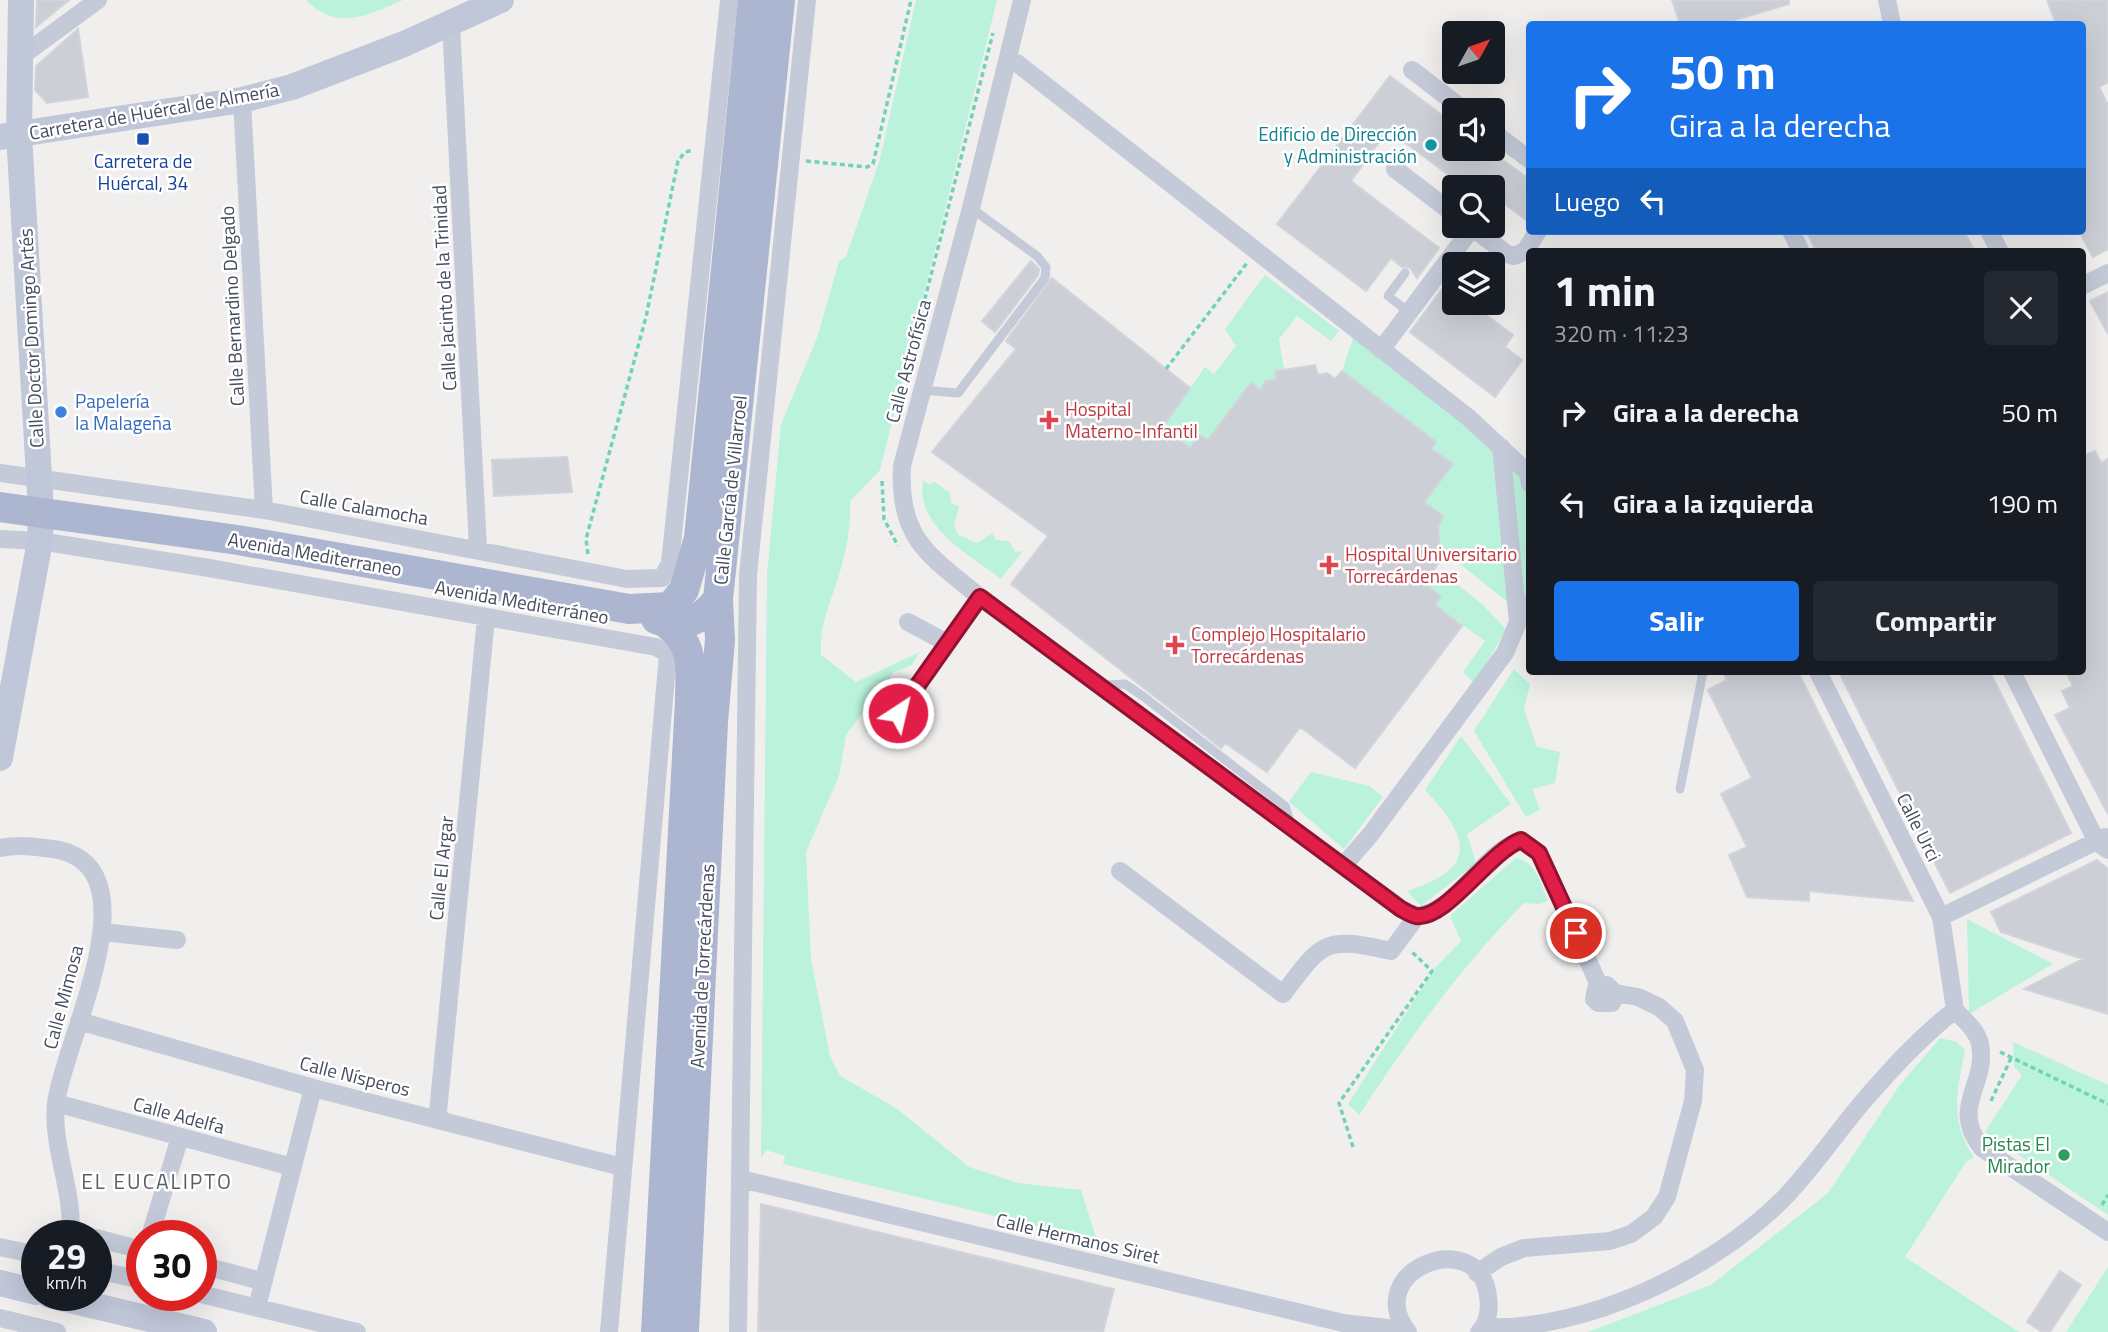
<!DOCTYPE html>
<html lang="es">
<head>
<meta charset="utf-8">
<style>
	:root { --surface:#171b24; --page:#242831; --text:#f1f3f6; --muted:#9ea1a6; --accent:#1a73e8 }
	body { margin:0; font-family:"Titillium Web",sans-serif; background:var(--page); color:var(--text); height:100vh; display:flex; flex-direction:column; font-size:26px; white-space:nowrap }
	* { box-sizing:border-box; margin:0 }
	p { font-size:23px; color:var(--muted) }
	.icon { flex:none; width:38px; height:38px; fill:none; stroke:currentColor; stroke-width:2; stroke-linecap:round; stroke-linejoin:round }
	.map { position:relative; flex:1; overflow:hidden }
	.panel { position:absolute; left:1526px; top:248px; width:560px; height:427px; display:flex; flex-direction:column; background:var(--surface); border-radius:7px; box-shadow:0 7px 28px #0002 }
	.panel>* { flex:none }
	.hud { position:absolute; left:1526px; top:21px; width:560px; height:214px; border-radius:7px; box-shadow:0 7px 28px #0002; background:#1a73e8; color:#fff; overflow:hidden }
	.needle { width:46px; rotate:50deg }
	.buttons { position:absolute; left:1442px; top:21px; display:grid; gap:14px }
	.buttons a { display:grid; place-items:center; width:63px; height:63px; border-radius:7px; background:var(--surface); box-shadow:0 7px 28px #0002; font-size:35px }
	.speed { position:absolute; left:21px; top:1220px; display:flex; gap:14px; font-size:35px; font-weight:700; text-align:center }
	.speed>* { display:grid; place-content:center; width:91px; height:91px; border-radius:50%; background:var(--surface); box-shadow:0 7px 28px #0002; line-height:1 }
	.speed small { font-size:18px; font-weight:400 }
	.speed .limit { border:10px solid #d22; background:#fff; color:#111 }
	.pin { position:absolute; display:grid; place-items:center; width:60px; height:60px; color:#fff; margin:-30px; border:4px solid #fff; border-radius:50%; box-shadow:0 2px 7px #0007 }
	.me { position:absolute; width:77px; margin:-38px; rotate:35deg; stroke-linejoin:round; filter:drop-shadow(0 0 5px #0008) }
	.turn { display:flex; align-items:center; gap:24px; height:147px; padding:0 28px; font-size:32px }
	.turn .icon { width:91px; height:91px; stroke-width:2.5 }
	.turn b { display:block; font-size:49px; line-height:60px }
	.then { display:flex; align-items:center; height:66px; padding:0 28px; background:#0003; gap:14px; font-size:26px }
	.round { display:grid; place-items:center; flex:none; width:74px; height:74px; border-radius:7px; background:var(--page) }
	.head { display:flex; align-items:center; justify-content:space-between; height:119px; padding:0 28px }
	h1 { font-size:42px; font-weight:700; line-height:52px }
	.button { display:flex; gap:14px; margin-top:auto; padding:14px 28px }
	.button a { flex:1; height:80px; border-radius:7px; background:var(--accent); color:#fff; font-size:28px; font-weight:700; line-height:80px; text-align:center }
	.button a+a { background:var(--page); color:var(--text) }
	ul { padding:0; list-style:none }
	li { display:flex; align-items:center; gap:21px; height:91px; padding:0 28px }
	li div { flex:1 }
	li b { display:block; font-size:26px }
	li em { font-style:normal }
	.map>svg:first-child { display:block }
	.green { fill:#baf2dc }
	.building { fill:#cdcfd7; stroke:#d2d3db; stroke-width:2 }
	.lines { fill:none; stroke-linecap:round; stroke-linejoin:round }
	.path { stroke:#6fd3b7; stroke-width:3.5; stroke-dasharray:5 3.5; stroke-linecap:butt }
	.lane { stroke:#c4cad8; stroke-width:9 }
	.street { stroke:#c4cad8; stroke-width:18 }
	.secondary { stroke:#c0c7d9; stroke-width:26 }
	.primary { stroke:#acb6d0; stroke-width:30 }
	.route-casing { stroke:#92132f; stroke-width:18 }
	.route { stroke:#e11d48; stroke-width:12 }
	.transit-dot { fill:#1a4fb4; stroke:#fff; stroke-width:2.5 }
	.culture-dot { fill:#0f9aa8; stroke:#fff; stroke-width:2.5 }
	.shop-dot { fill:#3f7fe0; stroke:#fff; stroke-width:2.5 }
	.health-dot { fill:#e0444e; stroke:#fff; stroke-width:2.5 }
	.leisure-dot { fill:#2e9e5b; stroke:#fff; stroke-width:2.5 }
	.labels { text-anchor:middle; stroke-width:5; stroke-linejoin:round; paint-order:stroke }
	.street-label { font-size:19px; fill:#454d5e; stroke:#fff }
	.culture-label { font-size:19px; fill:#0d838f; stroke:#fff; text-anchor:end }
	.transit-label { font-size:19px; fill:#164399; stroke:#fff }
	.shop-label { font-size:19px; fill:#366cbe; stroke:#fff; text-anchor:start }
	.health-label { font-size:19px; fill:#be3a42; stroke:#fff; text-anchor:start }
	.leisure-label { font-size:19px; fill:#27864d; stroke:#fff; text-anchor:end }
	.neighbourhood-label { font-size:21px; letter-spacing:2px; fill:#5b5d64; stroke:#fff }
</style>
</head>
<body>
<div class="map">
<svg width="2108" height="1332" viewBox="0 0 2108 1332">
	<rect width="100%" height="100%" fill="#f1efee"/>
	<path class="green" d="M306 0H403C368 15 337 32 306 0Z
		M916 0H997L880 470 850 501C851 521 848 541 843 560 836 592 818 623 821 655L856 682 920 652 912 665 894 672 846 735 839 776 806 852 811 959 830 1056 840 1076 896 1108 969 1167 1018 1183 1081 1190 1097 1241 783 1164 785 1156 766 1150 761 1158 767 575 781 424 817 338 839 261 846 257 880 159Z
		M1265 275 1339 331 1331 341 1297 316 1279 339 1284 369 1275 371 1276 380 1260 390 1208 440 1200 435 1190 448 1163 427 1205 367 1214 374 1236 346 1225 329Z
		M1356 329 1411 372 1530 486 1529 594 1509 603 1446 553C1437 540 1436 531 1442 516L1424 502 1453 464 1431 449 1436 442 1342 371Z
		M923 480 928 484 935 482 950 493 951 503 959 507 954 525 958 535 977 543 992 533 996 540 1009 541 1015 552 1023 551 1001 579C969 554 915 527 923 480Z
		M1424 574 1443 581 1448 577 1483 605 1506 629 1475 684 1463 672 1485 641 1435 605 1441 596 1419 580Z
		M1514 669 1530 684 1524 709 1537 747 1560 752 1555 783 1532 789 1540 810 1526 817 1474 731Z
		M1461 736 1511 804 1467 834 1476 863 1421 906 1407 891C1480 868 1469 837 1425 790Z
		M1311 772 1369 786 1383 797 1344 849 1289 802Z
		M1516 858C1536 861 1541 885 1548 901L1540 904 1524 903C1460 968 1409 1039 1359 1115L1348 1104 1435 968 1461 941 1450 916Z
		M1967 919 2053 964 1969 1014Z
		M1940 1038 1957 1042 1965 1050C1957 1090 1949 1121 1974 1157L1966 1162 1905 1257 2019 1332H1588L1711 1285 1828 1193 1899 1086Z
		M2013 1042 2108 1085V1215L1985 1132 2022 1075 2014 1067Z
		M2108 1267V1332H2066Z"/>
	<path class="building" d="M37 0H69L36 27Z
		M1672 0H1789V4L1721 24H1680Z
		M2047 0H2108V82L2099 87 2108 105V249L2093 257 2082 237V24H2056Z
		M78 29 88 97 47 103 35 90 36 66Z
		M1390 76 1454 124V149H1488L1530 180V223L1493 195V187H1465L1388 130 1351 181 1439 248 1417 278 1410 268 1402 267 1391 258 1366 291 1277 224Z
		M1806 231H1964L1975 252H1817Z
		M1031 261 1039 269 1038 275 995 332 982 321Z
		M1454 273V303H1470L1513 335 1505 347 1522 360 1495 397 1410 332Z
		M1052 278 1190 388 1163 427 1190 448 1200 435 1208 440 1251 383 1260 390 1266 381 1276 380 1275 371 1315 365 1318 375 1327 373 1335 379 1342 371 1436 442 1431 449 1453 464 1424 502 1443 516 1438 527 1439 543 1446 553 1424 583 1441 597 1435 605 1462 626 1355 768 1300 727 1267 772 1225 743 1221 748 1011 584 1048 536 932 452 1016 349 1006 341Z
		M2108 292V334L2090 301Z
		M2095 451 2101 463 2108 459V814L2055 715 2070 708 2062 691 2073 686 2066 672H2082V456Z
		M567 457 572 492 494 496 492 460Z
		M1723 672H1798L1913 901 1809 891V901L1747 897 1729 855 1747 847 1721 794 1752 778 1708 690 1727 680Z
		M1839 672H1990L2071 833 1950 893Z
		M2097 860 2108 869V1014L2024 989 2083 959 2001 932 1991 912Z
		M761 1204 1114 1289 1103 1332H758Z
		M2060 1271 2081 1285 2050 1332H2042L2027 1322Z"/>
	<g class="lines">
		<path class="path" d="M806 161 867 167 873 164 911 0
			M910 357 993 33
			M1166 369 1247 263
			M882 481 884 519 898 546
			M588 554 586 539 646 317 678 161 685 152 694 150
			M2000 1052 2108 1104
			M1991 1101 2012 1056
			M1353 1147 1339 1103 1432 971 1411 951
			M2102 1205 2108 1195"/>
		<path class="lane" d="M1405 273 1388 296 1409 312
			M922 390 958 393 1045 278 1046 267 1037 256 971 208
			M1103 685 1125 684 1144 697 1285 806 1291 824
			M1680 789 1703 672"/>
		<path class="street" d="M1022 0 971 208 902 466C898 538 928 555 980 597L1401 909 1417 916
			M1887 0 1892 24
			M451 24 478 549
			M19 58 98 0
			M1017 63 1469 418 1528 473 1530 484
			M1412 70 1464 110
			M242 100 264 510
			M1493 132 1530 160
			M1395 169 1454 214
			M1470 226 1507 254 1514 256 1525 251 1538 231
			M1791 231 1801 252
			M1989 231 2000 252
			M2082 286 2108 273
			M1381 350 1472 228
			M1501 447 1518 622
			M0 473 264 510 627 579 662 578 670 563 729 0
			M0 539 40 541 209 568 656 647 668 654 609 1332
			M908 622 947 643
			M1818 672 1941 917 1955 1010
			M2012 672 2097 842 2108 850
			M898 713 980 597
			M0 848C19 844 34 847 53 849 159 865 63 1042 56 1103 51 1146 75 1194 70 1236
			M1344 865 1370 835 1505 653 1518 622 1530 604
			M1120 871 1283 994C1323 941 1324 936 1391 951L1417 916C1460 909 1479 855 1521 840L1539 853 1599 985
			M1941 917 2105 837
			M102 932 177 940
			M79 1021 313 1088 622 1167
			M56 1103 292 1167
			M441 1121 438 1112 486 618
			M741 1179 1343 1323 1405 1330
			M150 1236 180 1137
			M96 1238 142 1250
			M0 1247 37 1255
			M201 1265 261 1281
			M96 1270 142 1280
			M1477 1273 1501 1257 1524 1248 1610 1241 1631 1234 1654 1217 1667 1197 1693 1101 1695 1070 1675 1021 1659 1007 1638 997 1615 993 1607 985 1596 989 1594 999 1598 1003H1612L1615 993
			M201 1294 357 1332
			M257 1307 313 1088
			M0 1318 57 1332
			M1483 1327C1585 1332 1713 1270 1784 1198 1812 1169 1835 1135 1861 1104 1890 1070 1920 1037 1955 1010 1964 1020 1977 1030 1980 1044 1988 1085 1949 1107 1982 1148L2108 1232
			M738 1332 748 575 807 0
			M1408 1332C1360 1270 1479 1224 1488 1296 1490 1309 1488 1323 1479 1332"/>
		<path class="secondary" d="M0 137 242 100 292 87 404 44 501 0
			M0 758 40 541 41 511 19 134 21 0
			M0 1283 37 1292
			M49 1295 204 1332"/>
		<path class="primary" d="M0 507 238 540 629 609 670 607 684 590 699 538 753 0
			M656 619C683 630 701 621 718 599L780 0
			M656 1332 690 701C690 669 696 646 667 624
			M684 1332 713 722 720 640 718 599"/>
	</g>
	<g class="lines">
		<g class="route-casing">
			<path id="route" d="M898 713 980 597 1401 909C1405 911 1411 915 1416 916 1446 920 1489 852 1521 840L1539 853 1576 933"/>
		</g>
		<use href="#route" class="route"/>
	</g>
	<rect class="transit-dot" x="136" y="132" width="14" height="14" rx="3.5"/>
	<circle class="culture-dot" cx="1431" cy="145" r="7"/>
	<circle class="shop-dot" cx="61" cy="412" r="7"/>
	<g class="health-dot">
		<path d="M1045.5 409.5h7v7h7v7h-7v7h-7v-7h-7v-7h7z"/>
		<path d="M1325.5 554.5h7v7h7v7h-7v7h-7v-7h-7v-7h7z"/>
		<path d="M1171.5 634.5h7v7h7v7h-7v7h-7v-7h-7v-7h7z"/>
	</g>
	<circle class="leisure-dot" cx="2064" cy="1155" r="7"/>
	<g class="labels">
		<g class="street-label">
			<text transform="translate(154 111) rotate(-10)" y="7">Carretera de Huércal de Almería</text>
			<text transform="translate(444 288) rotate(-93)" y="7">Calle Jacinto de la Trinidad</text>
			<text transform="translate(232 306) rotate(-93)" y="7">Calle Bernardino Delgado</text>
			<text transform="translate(31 338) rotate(-93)" y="7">Calle Doctor Domingo Artés</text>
			<text transform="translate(908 361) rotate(-75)" y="7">Calle Astrofísica</text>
			<text transform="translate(730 490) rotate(-84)" y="7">Calle García de Villarroel</text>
			<text transform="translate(364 507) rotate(10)" y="7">Calle Calamocha</text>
			<text transform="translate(315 554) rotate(10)" y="7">Avenida Mediterraneo</text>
			<text transform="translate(522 602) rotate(10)" y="7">Avenida Mediterráneo</text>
			<text transform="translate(1919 827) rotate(63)" y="7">Calle Urci</text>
			<text transform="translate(441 868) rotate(-84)" y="7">Calle El Argar</text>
			<text transform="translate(702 966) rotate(-87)" y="7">Avenida de Torrecárdenas</text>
			<text transform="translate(63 997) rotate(-75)" y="7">Calle Mimosa</text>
			<text transform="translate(355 1076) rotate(14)" y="7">Calle Nísperos</text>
			<text transform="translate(179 1115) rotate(15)" y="7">Calle Adelfa</text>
			<text transform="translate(1078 1238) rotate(13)" y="7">Calle Hermanos Siret</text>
		</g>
		<g class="culture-label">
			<text x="1417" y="141">Edificio de Dirección<tspan x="1417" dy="22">y Administración</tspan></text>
		</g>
		<g class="transit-label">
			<text x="143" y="168">Carretera de<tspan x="143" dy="22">Huércal, 34</tspan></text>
		</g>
		<g class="shop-label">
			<text x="75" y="408">Papelería<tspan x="75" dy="22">la Malageña</tspan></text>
		</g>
		<g class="health-label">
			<text x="1065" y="416">Hospital<tspan x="1065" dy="22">Materno-Infantil</tspan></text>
			<text x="1345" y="561">Hospital Universitario<tspan x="1345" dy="22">Torrecárdenas</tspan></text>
			<text x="1191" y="641">Complejo Hospitalario<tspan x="1191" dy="22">Torrecárdenas</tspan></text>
		</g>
		<g class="leisure-label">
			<text x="2050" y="1151">Pistas El<tspan x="2050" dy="22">Mirador</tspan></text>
		</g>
		<g class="neighbourhood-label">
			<text x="157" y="1189">EL EUCALIPTO</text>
		</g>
	</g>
</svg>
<div class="buttons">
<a><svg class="needle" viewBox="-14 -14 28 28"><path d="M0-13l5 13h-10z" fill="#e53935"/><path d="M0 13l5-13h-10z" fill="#9ea1a6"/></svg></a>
<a><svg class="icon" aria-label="sound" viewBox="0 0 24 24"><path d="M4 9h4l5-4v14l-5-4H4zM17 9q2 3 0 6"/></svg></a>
<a><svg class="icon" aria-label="search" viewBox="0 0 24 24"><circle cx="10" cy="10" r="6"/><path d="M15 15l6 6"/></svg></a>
<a><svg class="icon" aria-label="layers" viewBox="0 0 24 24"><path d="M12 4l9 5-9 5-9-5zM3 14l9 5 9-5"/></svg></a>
</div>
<div class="speed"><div>29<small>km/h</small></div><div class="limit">30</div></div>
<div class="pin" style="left:1576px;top:933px;background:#d93025"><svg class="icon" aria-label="arrive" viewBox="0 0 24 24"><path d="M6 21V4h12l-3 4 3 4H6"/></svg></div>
<svg class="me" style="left:898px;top:713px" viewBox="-20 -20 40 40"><circle r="17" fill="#e11d48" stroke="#fff" stroke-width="3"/><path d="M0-11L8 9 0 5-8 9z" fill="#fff"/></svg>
<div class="hud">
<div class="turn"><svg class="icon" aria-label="right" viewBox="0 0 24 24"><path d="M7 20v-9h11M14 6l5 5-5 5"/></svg><div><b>50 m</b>Gira a la derecha</div></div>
<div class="then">Luego<svg class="icon" aria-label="left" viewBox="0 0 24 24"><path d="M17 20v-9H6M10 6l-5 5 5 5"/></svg></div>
</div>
<section class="panel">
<div class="head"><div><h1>1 min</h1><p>320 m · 11:23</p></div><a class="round"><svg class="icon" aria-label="close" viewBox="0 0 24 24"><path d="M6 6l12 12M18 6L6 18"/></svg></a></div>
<ul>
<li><svg class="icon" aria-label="right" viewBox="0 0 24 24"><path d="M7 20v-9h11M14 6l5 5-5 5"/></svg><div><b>Gira a la derecha</b></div><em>50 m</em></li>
<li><svg class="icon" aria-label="left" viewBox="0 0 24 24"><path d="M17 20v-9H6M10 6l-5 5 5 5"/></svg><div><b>Gira a la izquierda</b></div><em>190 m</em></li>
</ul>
<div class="button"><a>Salir</a><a>Compartir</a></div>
</section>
</div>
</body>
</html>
